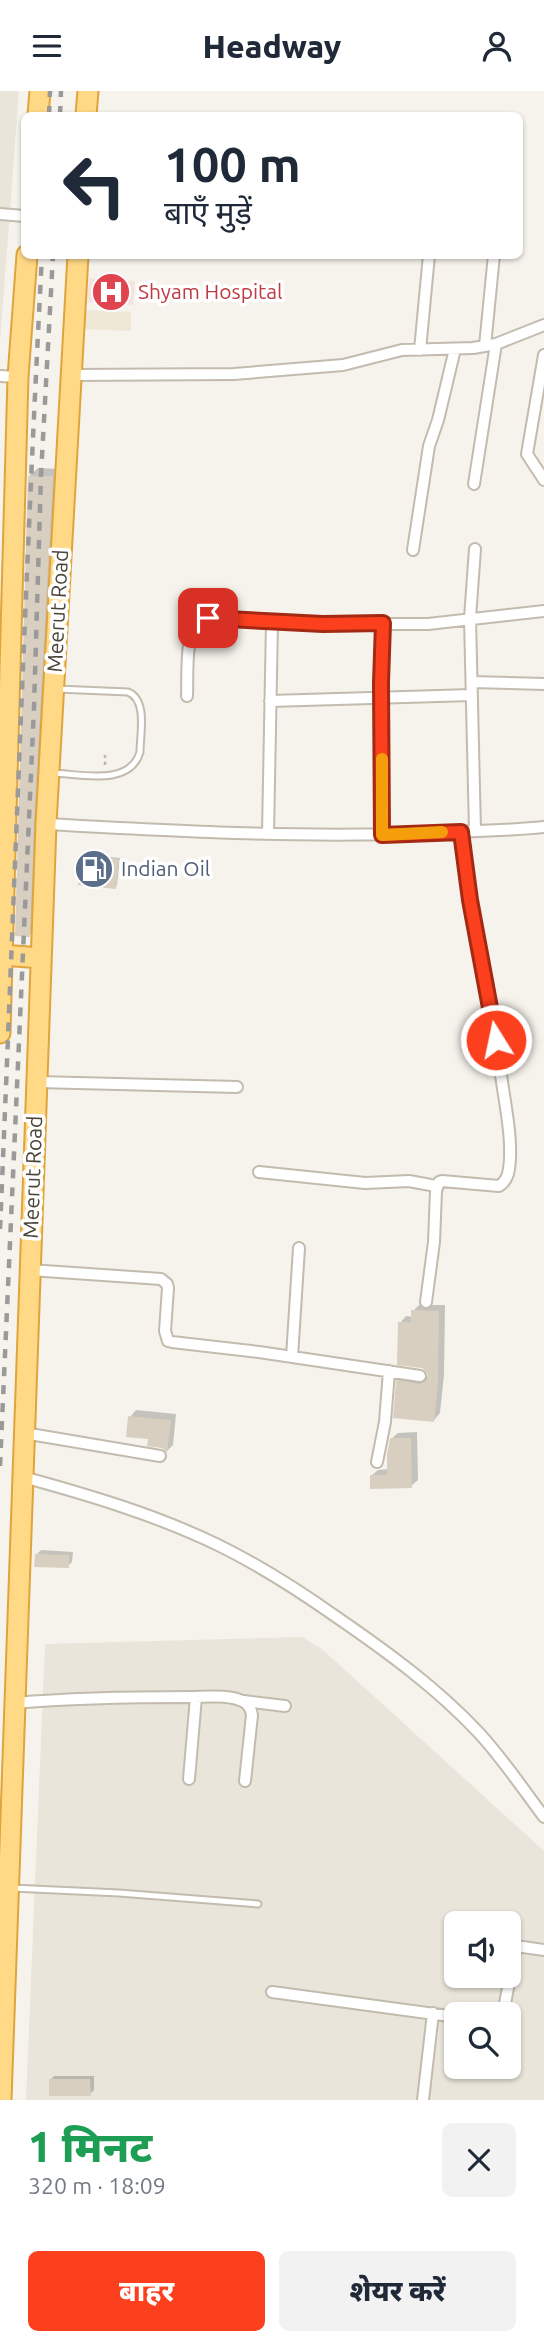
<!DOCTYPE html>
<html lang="hi">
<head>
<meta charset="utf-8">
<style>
	:root { --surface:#fff; --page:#f2f2f3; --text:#1f2937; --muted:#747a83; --accent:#fc3f1d }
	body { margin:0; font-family:Ubuntu,"Noto Sans Devanagari",sans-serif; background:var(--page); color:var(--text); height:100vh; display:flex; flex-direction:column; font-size:26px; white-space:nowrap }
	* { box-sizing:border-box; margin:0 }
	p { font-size:23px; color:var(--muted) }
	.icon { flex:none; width:38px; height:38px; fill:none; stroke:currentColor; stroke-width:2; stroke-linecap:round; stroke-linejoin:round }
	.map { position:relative; height:2009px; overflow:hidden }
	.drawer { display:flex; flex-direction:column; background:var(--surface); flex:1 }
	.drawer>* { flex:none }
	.banner { position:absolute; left:21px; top:21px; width:502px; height:147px; border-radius:10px; box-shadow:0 2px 5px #0004; background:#fff; color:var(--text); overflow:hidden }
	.controls { position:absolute; left:444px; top:1820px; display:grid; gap:14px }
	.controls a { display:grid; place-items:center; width:77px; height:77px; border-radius:10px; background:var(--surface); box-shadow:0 2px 5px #0004; font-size:35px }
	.pin { position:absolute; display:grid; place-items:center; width:60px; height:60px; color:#fff; margin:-30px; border-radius:14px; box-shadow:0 4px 10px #0006 }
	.me { position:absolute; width:77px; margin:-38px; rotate:350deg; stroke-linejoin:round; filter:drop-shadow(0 0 5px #0008) }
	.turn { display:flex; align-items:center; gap:24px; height:147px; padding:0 28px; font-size:32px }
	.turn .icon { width:91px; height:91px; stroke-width:2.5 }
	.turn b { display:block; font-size:49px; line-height:60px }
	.round { display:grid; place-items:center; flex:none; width:74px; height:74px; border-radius:10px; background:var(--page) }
	.head { display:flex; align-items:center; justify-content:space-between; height:119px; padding:0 28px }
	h1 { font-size:42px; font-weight:800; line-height:52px; color:#1e9e55 }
	.cta { display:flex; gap:14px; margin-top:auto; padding:14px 28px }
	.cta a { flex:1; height:80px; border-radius:10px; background:var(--accent); color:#fff; font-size:28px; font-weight:800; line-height:80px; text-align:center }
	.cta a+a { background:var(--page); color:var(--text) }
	header { display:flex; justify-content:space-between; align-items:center; height:91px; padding:0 28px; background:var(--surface); font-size:32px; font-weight:800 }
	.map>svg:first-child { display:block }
	.residential { fill:#eae5da; fill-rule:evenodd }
	.education { fill:#efe8d6 }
	.medical { fill:#f6e3e0 }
	.shadow { fill:#0003 }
	.building { fill:#d8cfc1 }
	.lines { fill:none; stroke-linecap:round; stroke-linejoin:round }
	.service-casing { stroke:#c2bbae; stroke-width:9 }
	.minor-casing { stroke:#c2bbae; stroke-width:14 }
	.trunk-casing { stroke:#e0a43c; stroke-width:23 }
	.path { stroke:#c4b79f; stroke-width:2.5; stroke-dasharray:3.5 3.5; stroke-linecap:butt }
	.service { stroke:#fff; stroke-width:5 }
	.minor { stroke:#fff; stroke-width:10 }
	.trunk { stroke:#ffd985; stroke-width:19 }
	.rail { stroke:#9a9a9a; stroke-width:4.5; stroke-dasharray:9 9; stroke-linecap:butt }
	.route-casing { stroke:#a42913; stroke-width:18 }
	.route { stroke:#fc3f1d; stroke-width:12 }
	.slow { stroke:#f59e0b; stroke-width:12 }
	.labels { text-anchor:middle; stroke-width:7; stroke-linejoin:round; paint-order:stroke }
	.health-label { font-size:21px; fill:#be3a42; stroke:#fff; text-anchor:start }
	.street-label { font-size:21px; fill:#4b4439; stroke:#fff }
	.service-label { font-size:21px; fill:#4e5e75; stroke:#fff; text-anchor:start }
</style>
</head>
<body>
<header><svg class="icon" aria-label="menu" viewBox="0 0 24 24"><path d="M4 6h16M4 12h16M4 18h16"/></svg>Headway<svg class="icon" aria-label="person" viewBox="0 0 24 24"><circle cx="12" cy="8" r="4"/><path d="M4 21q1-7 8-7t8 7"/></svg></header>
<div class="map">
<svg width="544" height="2009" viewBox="0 0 544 2009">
	<rect width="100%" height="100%" fill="#f6f3ec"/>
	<path class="residential" d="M0 0H19L0 251Z
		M302 1546 322 1558 544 1760V2009H26L45 1553ZM457 1832H509V1885H457ZM457 1923H509V1976H457Z"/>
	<path class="education" d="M85 219 131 221V240L84 238Z"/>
	<path class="medical" d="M89 187 135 190 133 214 87 211Z"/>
	<path class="shadow" d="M38 377 61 378 38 836 29 844V385Z
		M84 764 120 767 117 794 116 796 83 765Z
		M419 1214H445L444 1284 440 1322 434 1329 398 1290 404 1284 429 1286V1281L400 1232 406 1225 413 1226V1220Z
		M136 1319 176 1323 173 1354 167 1360 150 1346 130 1326Z
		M417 1341 418 1389 411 1395 371 1385 378 1379 389 1378 391 1348 398 1342Z
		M41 1459 73 1461 72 1471 68 1475 37 1463Z
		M54 1985H94V1999L90 2003 50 1989Z"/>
	<path class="building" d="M28 385H53L34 733 30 846 15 845Z
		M81 764 119 768 116 798 78 794Z
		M411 1219 439 1220 438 1292 434 1331 393 1327 396 1289 420 1293 426 1290 428 1287 427 1282 422 1277 397 1274 398 1231H411Z
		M128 1325 171 1329 167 1362 162 1357 147 1355 148 1348 126 1346Z
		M390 1347H411L412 1397 370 1398V1384H387V1363Z
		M35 1463 69 1464V1477L34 1476Z
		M49 1988H90L91 2005H49Z"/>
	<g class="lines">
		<g class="service-casing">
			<path id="service" d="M53 682C80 683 130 696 140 661 140 643 148 609 128 601L57 598
				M12 1797 119 1802 258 1813"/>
		</g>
		<g class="minor-casing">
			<path id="minor" d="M0 123 24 125
				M485 255 494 164
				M420 259 429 164
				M544 264 527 363 544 389
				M72 284 234 283 343 274 402 259 473 257 496 253 544 234
				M0 285 18 286
				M474 393 496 253
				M475 458 470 527 475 740
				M413 459 429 355 438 329 455 258
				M472 591 544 593
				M187 605C188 586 184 539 201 528L322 533H428L544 520
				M270 610 472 604
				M46 733C173 740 300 747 427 742 466 740 505 740 544 736
				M268 743 272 531
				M382 744 381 592 383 532
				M37 991 237 996
				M259 1081 365 1092 409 1090 436 1095
				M30 1179 161 1188 167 1193 168 1197 165 1240 168 1250 172 1251 259 1261 420 1285
				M426 1211 434 1151 436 1100 439 1091 442 1090 499 1095C504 1092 506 1089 508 1083 514 1057 506 1018 502 991 490 908 470 825 461 741
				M292 1266 299 1157
				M24 1342 160 1365
				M377 1371 385 1331 389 1280
				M23 1386C89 1404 156 1424 218 1454 259 1474 298 1499 335 1525 386 1560 437 1597 479 1642 503 1668 523 1698 544 1726
				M244 1610 285 1615
				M15 1612C73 1607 131 1606 190 1606 206 1606 230 1603 244 1611 249 1614 251 1618 252 1624L245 1690
				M189 1688 196 1606
				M509 1854 544 1859
				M272 1901 457 1926
				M503 1923 516 1855
				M423 2009 433 1922"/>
		</g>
		<g class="trunk-casing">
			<path id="trunk" d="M38 24 40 0
				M86 24 88 0
				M2 864 41 867
				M0 942 18 286 27 164
				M1 2009 46 733 78 164"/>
		</g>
		<path class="path" d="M105 674V664"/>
		<use href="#service" class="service"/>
		<use href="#minor" class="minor"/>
		<use href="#trunk" class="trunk"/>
		<path class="rail" d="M49 24 50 0
			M60 24 61 0
			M0 1138C14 814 25 489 42 164
			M0 1375 34 616 41 384 53 164"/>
	</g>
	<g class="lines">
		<g class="route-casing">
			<path id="route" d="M208 527 323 533 383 532 381 592 382 744 461 741 470 809 496 949"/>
		</g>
		<use href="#route" class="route"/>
		<path class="slow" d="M382 668V744L442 741"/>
	</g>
	<defs>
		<g id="hospital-disc" transform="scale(2.0125)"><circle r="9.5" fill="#e0444e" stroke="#fff"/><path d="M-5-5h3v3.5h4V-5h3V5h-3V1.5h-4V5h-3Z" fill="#fff"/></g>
		<g id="fuel-disc" transform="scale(2.0125)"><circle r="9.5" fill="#5c6f8a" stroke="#fff"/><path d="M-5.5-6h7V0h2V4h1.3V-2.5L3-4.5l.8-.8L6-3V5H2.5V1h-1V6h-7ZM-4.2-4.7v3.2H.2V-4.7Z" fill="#fff"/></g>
	</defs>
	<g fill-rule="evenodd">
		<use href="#hospital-disc" x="111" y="201"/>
		<use href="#fuel-disc" x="94" y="778"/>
	</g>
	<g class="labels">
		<g class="health-label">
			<text x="138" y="208">Shyam Hospital</text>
		</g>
		<g class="street-label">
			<text transform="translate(58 520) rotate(-87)" y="7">Meerut Road</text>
			<text transform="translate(33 1086) rotate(-88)" y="7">Meerut Road</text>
		</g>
		<g class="service-label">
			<text x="121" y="785">Indian Oil</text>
		</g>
	</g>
</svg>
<div class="controls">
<a><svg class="icon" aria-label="sound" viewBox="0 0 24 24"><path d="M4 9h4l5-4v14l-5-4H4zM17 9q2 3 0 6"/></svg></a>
<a><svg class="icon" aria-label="search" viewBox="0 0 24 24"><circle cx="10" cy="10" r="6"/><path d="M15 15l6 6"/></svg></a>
</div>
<div class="pin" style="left:208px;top:527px;background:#d93025"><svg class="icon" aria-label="arrive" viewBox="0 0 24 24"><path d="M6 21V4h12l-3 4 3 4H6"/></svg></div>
<svg class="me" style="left:496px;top:949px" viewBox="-20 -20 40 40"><circle r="17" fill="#fc3f1d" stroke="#fff" stroke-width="3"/><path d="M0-11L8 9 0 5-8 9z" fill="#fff"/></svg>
<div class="banner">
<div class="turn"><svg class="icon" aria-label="left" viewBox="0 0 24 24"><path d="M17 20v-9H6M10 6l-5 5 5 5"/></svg><div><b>100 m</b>बाएँ मुड़ें</div></div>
</div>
</div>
<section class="drawer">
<div class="head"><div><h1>1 मिनट</h1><p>320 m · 18:09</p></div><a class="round"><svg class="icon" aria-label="close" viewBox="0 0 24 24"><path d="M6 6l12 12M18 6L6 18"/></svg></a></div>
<div class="cta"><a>बाहर</a><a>शेयर करें</a></div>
</section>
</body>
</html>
